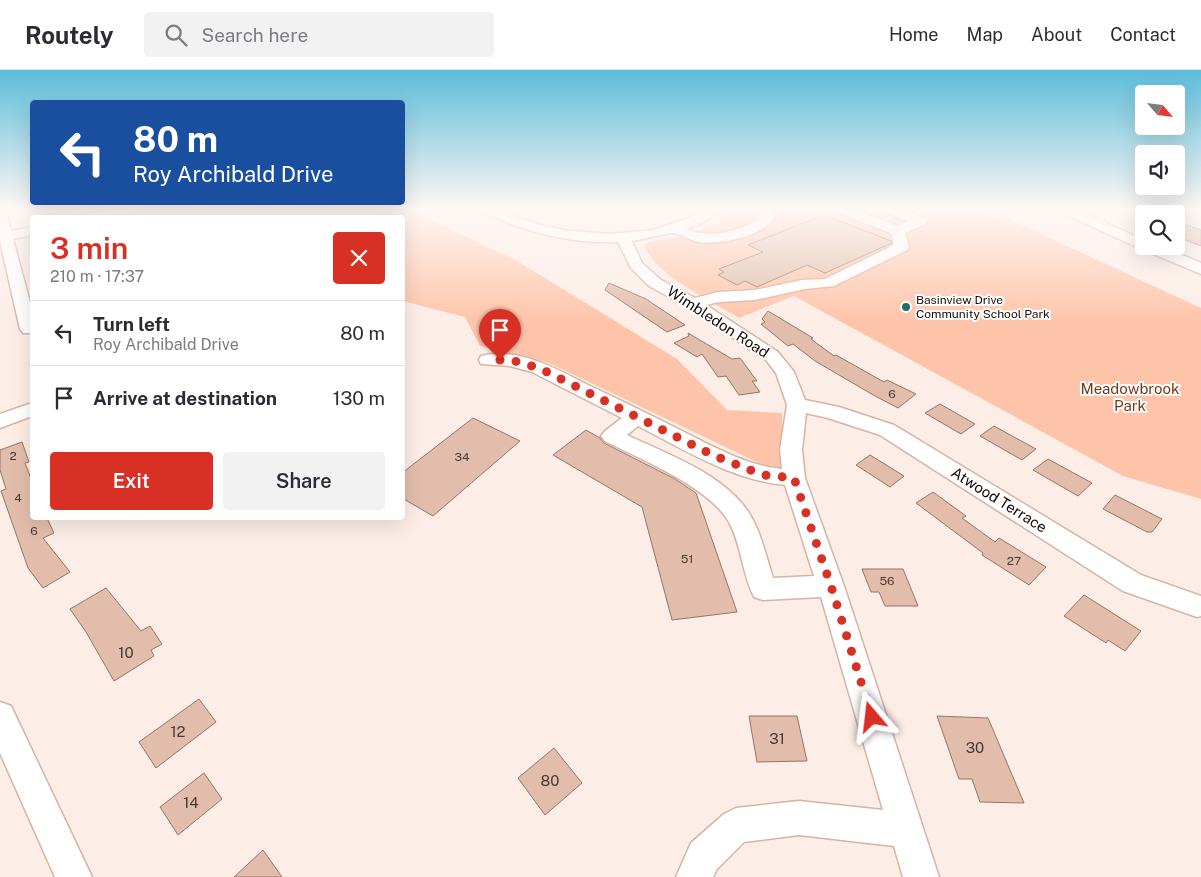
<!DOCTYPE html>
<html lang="en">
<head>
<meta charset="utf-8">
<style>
	:root { --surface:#fff; --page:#f2f2f3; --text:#2b2b33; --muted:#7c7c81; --line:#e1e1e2; --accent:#d93025 }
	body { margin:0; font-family:"Public Sans",sans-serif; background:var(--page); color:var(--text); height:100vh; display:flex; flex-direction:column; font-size:19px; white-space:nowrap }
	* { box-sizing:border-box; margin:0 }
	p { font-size:16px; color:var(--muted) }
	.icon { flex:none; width:28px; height:28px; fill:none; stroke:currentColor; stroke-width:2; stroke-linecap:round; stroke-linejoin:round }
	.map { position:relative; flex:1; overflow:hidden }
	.sheet { position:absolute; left:30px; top:145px; width:375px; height:305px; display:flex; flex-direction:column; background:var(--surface); border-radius:5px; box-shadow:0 5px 20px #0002 }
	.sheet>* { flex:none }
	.top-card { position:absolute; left:30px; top:30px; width:375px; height:105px; border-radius:5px; box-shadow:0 5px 20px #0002; background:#1a4fa0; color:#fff; overflow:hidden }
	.needle { width:32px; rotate:118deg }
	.tools { position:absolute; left:1135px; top:15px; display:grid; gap:10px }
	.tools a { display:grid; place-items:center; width:50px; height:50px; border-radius:5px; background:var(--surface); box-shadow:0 5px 20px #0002; font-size:25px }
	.pin { position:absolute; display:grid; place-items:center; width:42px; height:42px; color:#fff; margin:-51px -21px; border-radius:50% 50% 50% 0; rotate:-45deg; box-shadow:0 0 5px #0007 }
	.pin .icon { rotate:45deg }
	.me { position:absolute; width:55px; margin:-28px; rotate:343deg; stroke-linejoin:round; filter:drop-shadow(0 0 4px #0008) }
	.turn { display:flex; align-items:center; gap:18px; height:105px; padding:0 20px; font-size:22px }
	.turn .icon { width:65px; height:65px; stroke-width:2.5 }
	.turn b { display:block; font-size:35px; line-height:42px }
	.round { display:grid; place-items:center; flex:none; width:52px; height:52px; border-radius:5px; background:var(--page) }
	.head { display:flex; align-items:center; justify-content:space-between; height:85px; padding:0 20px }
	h1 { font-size:30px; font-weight:600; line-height:38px; color:var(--accent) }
	.primary-button { display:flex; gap:10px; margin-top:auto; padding:10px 20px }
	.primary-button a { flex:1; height:58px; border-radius:5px; background:var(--accent); color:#fff; font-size:20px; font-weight:600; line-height:58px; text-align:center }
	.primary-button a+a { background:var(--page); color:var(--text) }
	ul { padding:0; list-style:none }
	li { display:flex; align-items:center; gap:15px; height:65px; padding:0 20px; border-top:1px solid var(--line) }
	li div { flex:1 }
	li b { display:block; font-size:19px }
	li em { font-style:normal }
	header { display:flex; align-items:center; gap:30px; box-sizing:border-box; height:70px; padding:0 25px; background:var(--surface); border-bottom:1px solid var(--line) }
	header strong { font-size:24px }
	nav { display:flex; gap:28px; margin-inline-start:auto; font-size:18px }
	.search { width:350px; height:45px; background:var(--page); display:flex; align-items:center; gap:12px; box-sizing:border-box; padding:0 18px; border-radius:5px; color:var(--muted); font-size:19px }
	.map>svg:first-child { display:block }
	.green { fill:#fec4a9 }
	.building { fill:#e2bdac; stroke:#977565 }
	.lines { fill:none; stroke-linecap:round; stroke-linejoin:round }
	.minor-casing { stroke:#d8b3a2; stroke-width:3 }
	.minor { fill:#fff; fill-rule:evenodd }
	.route { stroke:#d93025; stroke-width:9; stroke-dasharray:0 16.2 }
	.poi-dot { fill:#226e6b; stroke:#fff; stroke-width:2 }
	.labels { text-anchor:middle; stroke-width:4; stroke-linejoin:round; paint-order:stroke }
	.far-poi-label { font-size:12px; fill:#170b06; stroke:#fff; text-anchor:start }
	.number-label { font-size:12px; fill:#4a3830 }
	.street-label { font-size:15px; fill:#170b06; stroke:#fff }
	.park-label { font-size:15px; fill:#74391b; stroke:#fff }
	.near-number-label { font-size:15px; fill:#4a3830 }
</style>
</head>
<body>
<header>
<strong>Routely</strong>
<div class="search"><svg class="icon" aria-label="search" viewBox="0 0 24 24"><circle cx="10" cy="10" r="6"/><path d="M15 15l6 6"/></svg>Search here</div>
<nav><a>Home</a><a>Map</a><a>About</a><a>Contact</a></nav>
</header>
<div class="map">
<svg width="1201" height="807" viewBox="0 0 1201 807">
	<rect width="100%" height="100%" fill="#fcede6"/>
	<path class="green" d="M98 139H418L415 140 416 143 519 192 677 289 727 340 782 343V404L549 293 480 276 465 247 403 231 402 148H61Z
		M742 139H974L970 142 1002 150 1007 148 1201 238V429L1123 406 794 226 739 248C710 230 658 207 644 176 649 169 665 170 673 168 698 163 721 154 742 139Z"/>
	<path class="building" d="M824 145 891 171 892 173 825 203 807 195 757 217 745 211 737 215 718 205 724 202 719 199 763 182 748 175Z
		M1176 151 1201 160V176L1176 166Z
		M609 213 646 229 685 255 667 262 605 220Z
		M768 241 813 268 811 269 834 286 836 285 884 312 887 310 916 324 898 338 875 326 815 291 793 274 788 276 761 254 765 252 762 249Z
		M688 263 732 289 740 288 757 311H752L760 322 739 325 726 306 718 307 702 284 697 287 674 273 689 266Z
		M940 334 975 354 961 364 925 343Z
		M473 348 520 371 433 446 402 428V403Z
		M994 356 1036 379 1022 390 980 366Z
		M586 360 600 368 604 373 675 409 696 423 737 542 672 550 642 437 553 385Z
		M22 372 29 392 25 393 32 411V448H47L54 463 43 468 70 502 43 518 28 498 1 421 6 419 0 400V380Z
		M870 385 904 406 890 417 856 395Z
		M1048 389 1092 413 1078 426 1033 400Z
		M933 422 966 446 962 448 995 472 999 468 1046 497 1029 515 982 485 983 483 916 433Z
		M1115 425 1162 449 1152 462H1147L1103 439Z
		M862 499H903L918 536H885L879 522H871Z
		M106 518 141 561 150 556 162 574 151 580 154 586 114 611 86 562 70 539Z
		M1084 525 1141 561 1125 581 1108 570 1106 573 1064 546Z
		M199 629 216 652 156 698 139 672Z
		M749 646H797L807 691 757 692Z
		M937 646 988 648 1024 733 980 732 972 709H959Z
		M554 678 582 713 545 745 518 708Z
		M204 703 222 729 178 765 160 737Z
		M263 780 282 807H234Z"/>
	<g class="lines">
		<g class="minor-casing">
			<path id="minor" d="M0 139 7 143 11 161 32 157V165L13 169 32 240V263H23L20 259 0 171Z
				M113 139H136L134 142 109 148H84L85 145Z
				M481 139H498L533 153 563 160 609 164 654 160 692 147 707 139H723L702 153 686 159C712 170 739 161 761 147L754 139C761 139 770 137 775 144L774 149C760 167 720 175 699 172 690 170 681 164 673 163 669 163 639 170 632 171L642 193 661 210 695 228 718 222 755 220 802 210 825 209 894 175 891 163 841 144 839 141 841 139H854L897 156 908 151 884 142 883 139H900L925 148 927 151 925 154 905 163 909 177 907 180 834 216 805 219 755 230 719 232 706 235 778 282 794 302 805 330 839 337 894 355 1141 505 1201 526V546L1197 547 1123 521 880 365 828 348 806 343 802 380 805 408 844 516 939 807H903L894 776 799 765 744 772 717 799 713 807H676L691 773 724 744 736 738 799 731 883 740 821 527 763 530 754 527C742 504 742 477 730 454 712 418 640 389 605 371L601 366 605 361 622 348 532 302 510 296 481 294 479 290 481 286C518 277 555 298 586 314 620 330 653 346 686 363 716 378 748 396 782 399L780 380 787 335 776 303 766 290 687 237 649 216 631 198 618 172C570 174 526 162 483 142ZM638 356C685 380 732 410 785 415L814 506 773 508C766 486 761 462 749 443 724 404 667 384 627 365Z
				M1058 139H1075L1144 170V176H1161L1201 193V204L1139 178 1060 142Z
				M32 333V346L0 358V344Z
				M0 632 11 636 92 807H55L0 683Z"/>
		</g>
		<use href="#minor" class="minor"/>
	</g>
	<linearGradient id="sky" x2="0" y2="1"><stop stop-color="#5cbddb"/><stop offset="0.55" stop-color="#fef7f4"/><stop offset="1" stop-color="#fef7f4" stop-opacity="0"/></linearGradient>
	<rect width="1201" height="252" fill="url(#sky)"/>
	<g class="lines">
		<path class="route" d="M500 290H511L539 298 715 386 763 405 794 408 831 516 872 647"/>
	</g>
	<circle class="poi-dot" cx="906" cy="237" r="5"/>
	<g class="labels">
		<g class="far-poi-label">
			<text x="916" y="234">Basinview Drive<tspan x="916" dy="14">Community School Park</tspan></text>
		</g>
		<g class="number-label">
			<text x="892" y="328">6</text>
			<text x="13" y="390">2</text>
			<text x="462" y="391">34</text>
			<text x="18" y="432">4</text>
			<text x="34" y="465">6</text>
			<text x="687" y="493">51</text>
			<text x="1014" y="495">27</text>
			<text x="887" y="515">56</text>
		</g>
		<g class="street-label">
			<text transform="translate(718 252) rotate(33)" y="5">Wimbledon Road</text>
			<text transform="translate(999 430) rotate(32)" y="5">Atwood Terrace</text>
		</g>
		<g class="park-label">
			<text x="1130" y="324">Meadowbrook<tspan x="1130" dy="17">Park</tspan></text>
		</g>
		<g class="near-number-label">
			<text x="126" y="588">10</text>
			<text x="178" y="667">12</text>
			<text x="777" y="674">31</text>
			<text x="975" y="683">30</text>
			<text x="550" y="716">80</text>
			<text x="191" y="738">14</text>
		</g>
	</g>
</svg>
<div class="tools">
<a><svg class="needle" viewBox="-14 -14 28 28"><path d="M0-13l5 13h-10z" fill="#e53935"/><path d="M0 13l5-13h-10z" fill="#7c7c81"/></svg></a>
<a><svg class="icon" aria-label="sound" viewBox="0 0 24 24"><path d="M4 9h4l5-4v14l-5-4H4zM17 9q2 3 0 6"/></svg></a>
<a><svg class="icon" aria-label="search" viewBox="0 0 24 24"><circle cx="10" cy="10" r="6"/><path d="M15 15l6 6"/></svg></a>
</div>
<div class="pin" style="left:500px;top:290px;background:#d93025"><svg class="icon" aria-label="arrive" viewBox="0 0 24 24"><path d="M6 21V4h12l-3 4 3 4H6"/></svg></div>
<svg class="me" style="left:872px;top:647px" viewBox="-20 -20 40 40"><path d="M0-17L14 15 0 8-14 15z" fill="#d93025" stroke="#fff" stroke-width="4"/></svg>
<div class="top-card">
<div class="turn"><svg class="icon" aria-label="left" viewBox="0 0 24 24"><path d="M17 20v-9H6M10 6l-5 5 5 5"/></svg><div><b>80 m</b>Roy Archibald Drive</div></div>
</div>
<section class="sheet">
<div class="head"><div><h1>3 min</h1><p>210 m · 17:37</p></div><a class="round" style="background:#d93025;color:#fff"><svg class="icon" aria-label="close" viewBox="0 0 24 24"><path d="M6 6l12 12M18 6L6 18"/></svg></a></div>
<ul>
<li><svg class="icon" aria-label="left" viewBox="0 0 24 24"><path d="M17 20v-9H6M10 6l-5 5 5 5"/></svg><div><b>Turn left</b><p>Roy Archibald Drive</p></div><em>80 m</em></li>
<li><svg class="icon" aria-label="arrive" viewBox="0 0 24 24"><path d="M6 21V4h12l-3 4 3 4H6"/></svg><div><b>Arrive at destination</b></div><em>130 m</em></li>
</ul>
<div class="primary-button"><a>Exit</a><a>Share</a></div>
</section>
</div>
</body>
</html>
